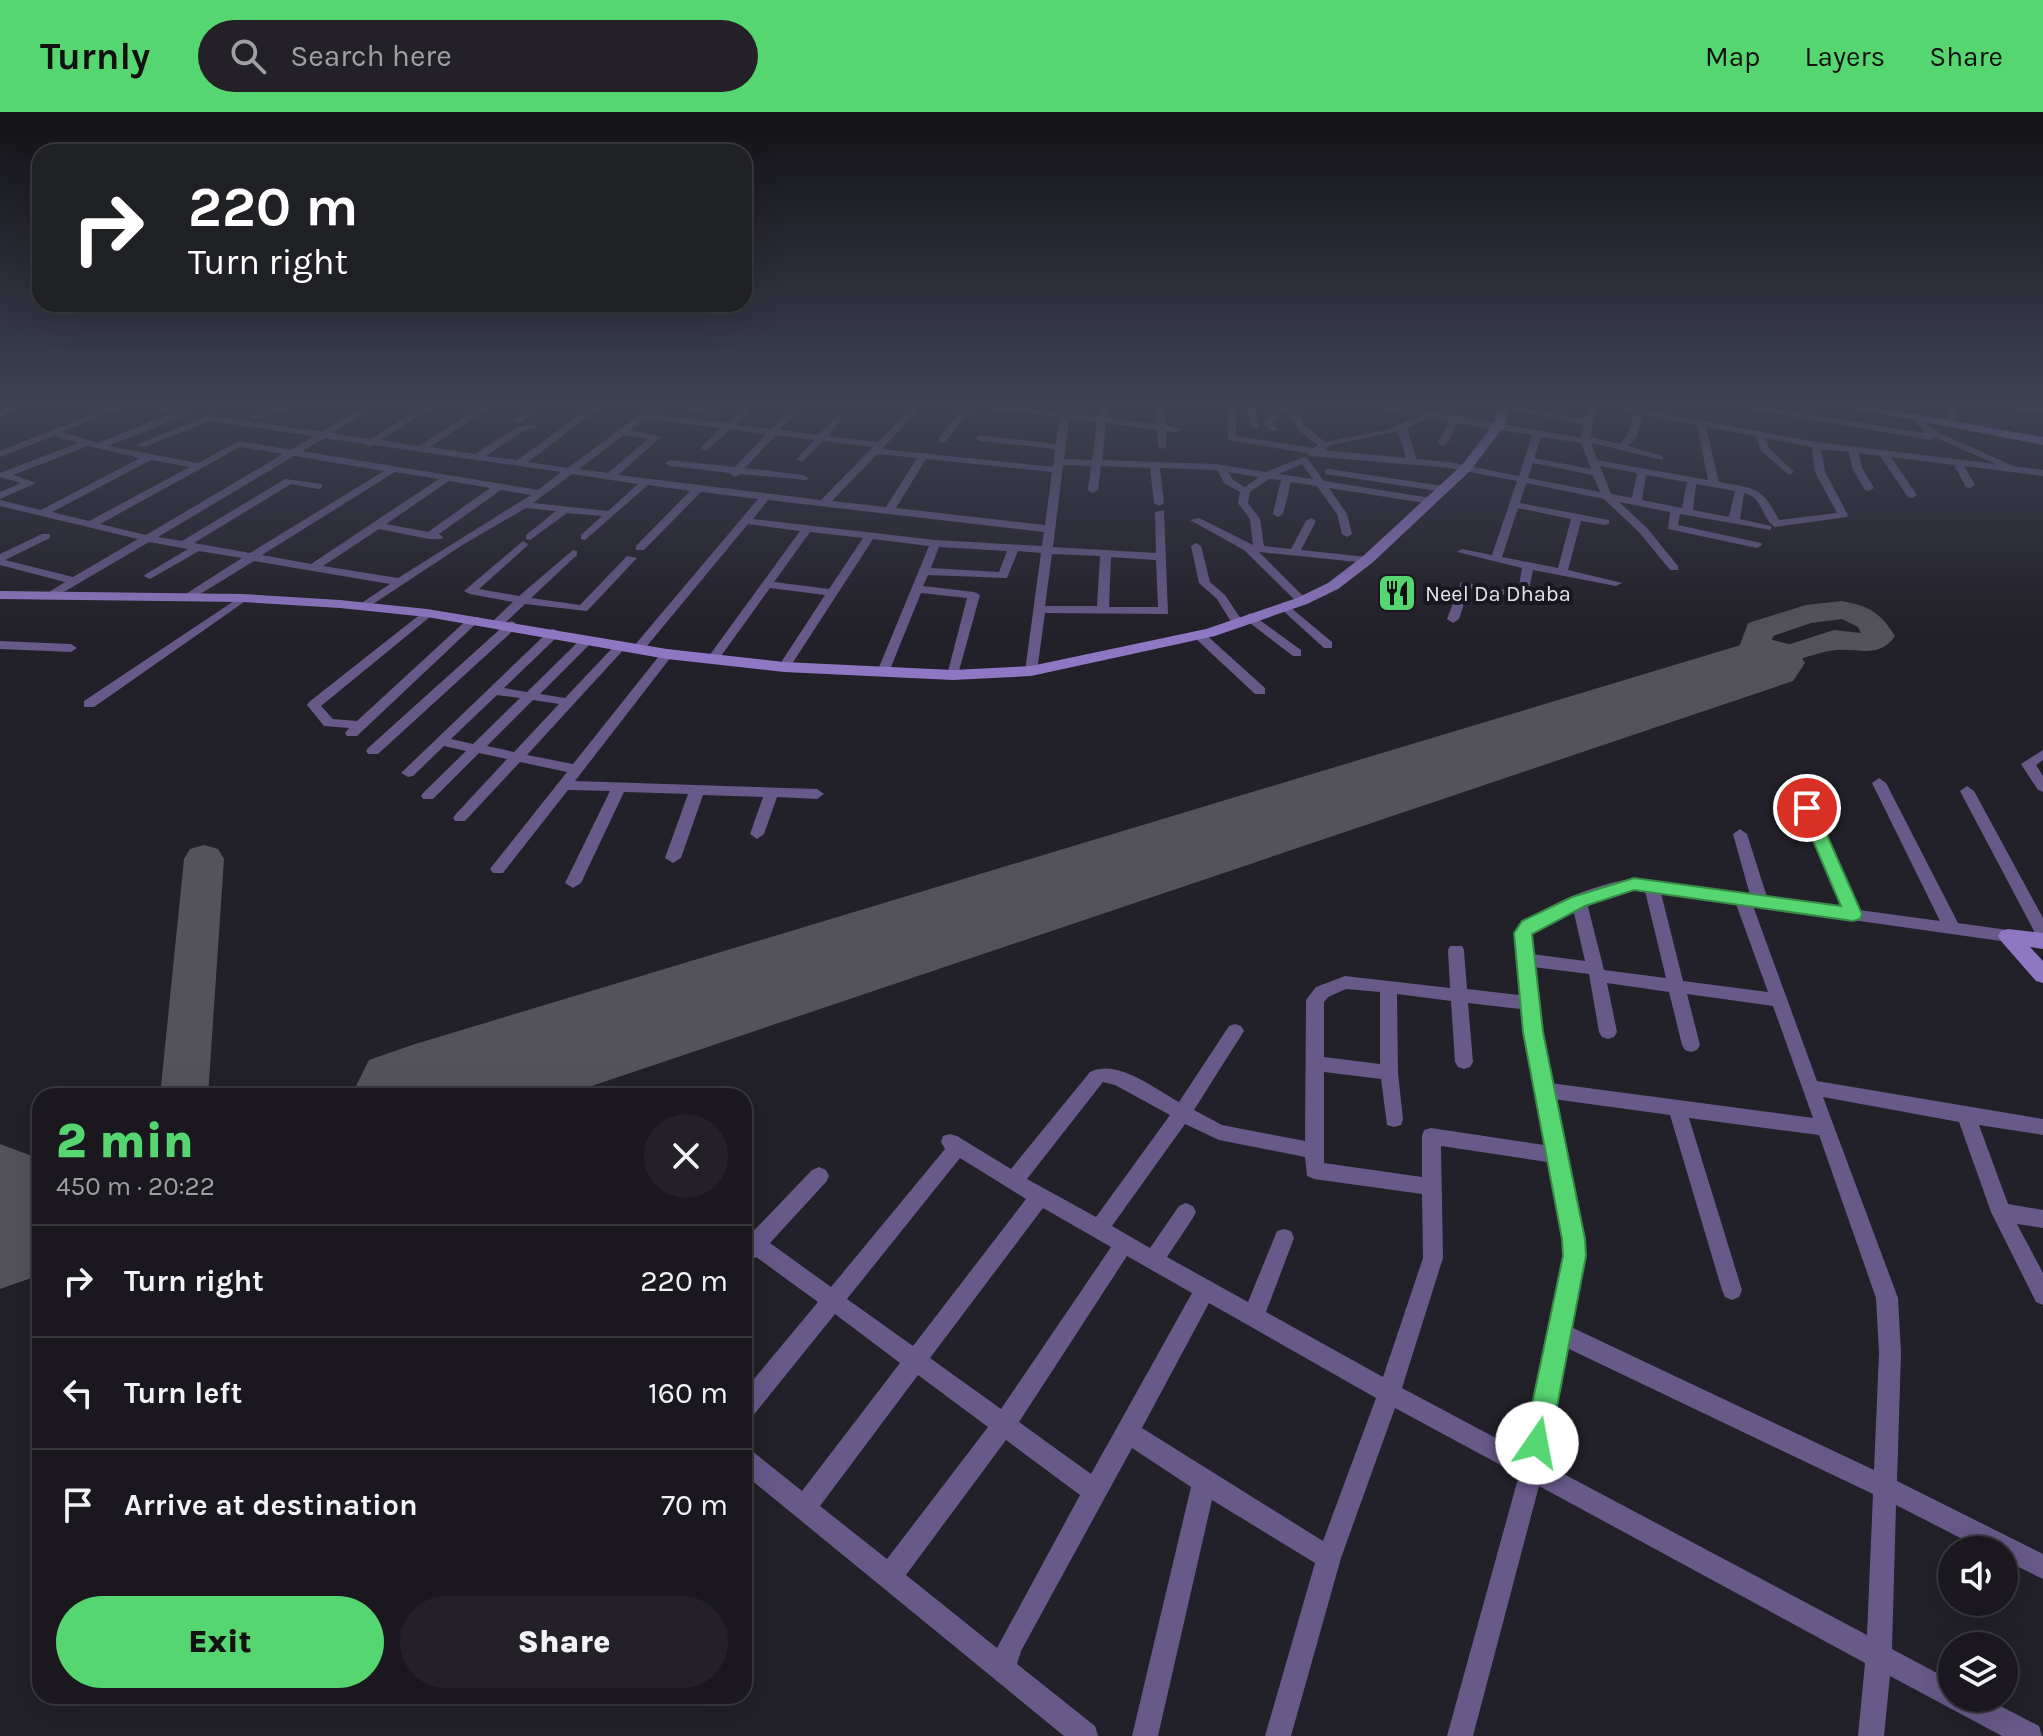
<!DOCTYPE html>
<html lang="en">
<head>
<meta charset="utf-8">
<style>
	:root { --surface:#1a181e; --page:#232127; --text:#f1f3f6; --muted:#9fa0a4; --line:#38373c; --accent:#56d671 }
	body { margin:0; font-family:Karla,sans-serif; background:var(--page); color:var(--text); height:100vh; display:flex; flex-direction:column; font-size:30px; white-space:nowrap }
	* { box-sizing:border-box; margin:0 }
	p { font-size:26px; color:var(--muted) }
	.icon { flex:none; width:44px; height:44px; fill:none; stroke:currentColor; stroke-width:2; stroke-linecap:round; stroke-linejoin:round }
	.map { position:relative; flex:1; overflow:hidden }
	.drawer { position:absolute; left:32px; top:976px; width:720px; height:616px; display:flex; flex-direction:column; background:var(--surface); border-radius:24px; box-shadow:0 8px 32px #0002,0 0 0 2px var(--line) }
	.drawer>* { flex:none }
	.banner { position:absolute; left:32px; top:32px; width:720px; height:168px; border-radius:24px; box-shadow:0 8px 32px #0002,0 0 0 2px var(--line); background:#202124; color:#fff; overflow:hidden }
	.controls { position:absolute; left:1938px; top:1424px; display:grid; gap:16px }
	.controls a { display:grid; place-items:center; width:80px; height:80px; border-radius:50%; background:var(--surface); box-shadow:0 8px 32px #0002,0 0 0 2px var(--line); font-size:40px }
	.pin { position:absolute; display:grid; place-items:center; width:68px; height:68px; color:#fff; margin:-34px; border:4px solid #fff; border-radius:50%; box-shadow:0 2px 8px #0007 }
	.me { position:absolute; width:88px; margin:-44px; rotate:12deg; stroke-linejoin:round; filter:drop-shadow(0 0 6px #0008) }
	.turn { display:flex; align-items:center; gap:28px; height:168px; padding:0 24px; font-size:36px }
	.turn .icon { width:104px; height:104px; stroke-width:2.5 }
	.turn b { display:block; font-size:56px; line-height:68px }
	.round { display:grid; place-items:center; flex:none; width:84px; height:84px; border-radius:42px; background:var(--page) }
	.summary { display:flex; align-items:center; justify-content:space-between; height:136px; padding:0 24px }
	h1 { font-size:48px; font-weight:800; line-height:60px; color:var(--accent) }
	.cta { display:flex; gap:16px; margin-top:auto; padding:16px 24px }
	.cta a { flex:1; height:92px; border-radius:48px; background:var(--accent); color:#111; font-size:32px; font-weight:800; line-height:92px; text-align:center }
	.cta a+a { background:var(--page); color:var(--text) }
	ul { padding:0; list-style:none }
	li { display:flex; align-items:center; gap:24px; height:112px; padding:0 24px; border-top:2px solid var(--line) }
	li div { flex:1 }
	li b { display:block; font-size:30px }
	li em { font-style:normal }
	header { display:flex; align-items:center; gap:48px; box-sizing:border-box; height:112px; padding:0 40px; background:var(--accent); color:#111 }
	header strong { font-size:38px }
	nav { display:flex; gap:44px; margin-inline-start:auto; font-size:28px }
	.search { width:560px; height:72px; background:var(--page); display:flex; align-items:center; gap:20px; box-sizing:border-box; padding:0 28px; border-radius:44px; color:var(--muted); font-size:30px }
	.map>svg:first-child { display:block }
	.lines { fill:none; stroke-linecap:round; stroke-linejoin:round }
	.taxiway { fill:#54525a; fill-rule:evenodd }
	.runway { fill:#54525a; fill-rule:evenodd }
	.street { fill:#675988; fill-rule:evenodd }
	.secondary { fill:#8f77c3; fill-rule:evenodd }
	.route { fill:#56d671; stroke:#388b49; stroke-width:2 }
	.labels { text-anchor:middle; stroke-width:8; stroke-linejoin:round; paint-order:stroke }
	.far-poi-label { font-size:22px; fill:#e4e3e8; stroke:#19171f; text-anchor:start }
</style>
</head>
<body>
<header>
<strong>Turnly</strong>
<div class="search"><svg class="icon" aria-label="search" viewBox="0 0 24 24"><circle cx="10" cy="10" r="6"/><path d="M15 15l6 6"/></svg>Search here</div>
<nav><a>Map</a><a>Layers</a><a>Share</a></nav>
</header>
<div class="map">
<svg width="2043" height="1624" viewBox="0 0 2043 1624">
	<rect width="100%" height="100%" fill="#222028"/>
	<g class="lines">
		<path class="taxiway" d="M1842 489C1869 494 1880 500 1895 524 1879 547 1860 536 1837 538 1809 540 1773 560 1747 567L1735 564 1731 557 1748 511 1806 493ZM1842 507 1858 515 1861 521 1834 518 1769 539 1773 524 1811 511Z
			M204 733 218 737 224 747 208 984H160L184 747 190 737Z
			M0 1032 40 1047V1093L0 1077Z"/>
		<path class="runway" d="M1764 526 1793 533 1805 551 1793 569 562 984H351L369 948 412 933Z
			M40 1043V1163L0 1177V1055Z"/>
		<path class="street" d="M112 294H125L62 320 98 331 172 301 148 294 184 298 189 301 187 303 108 334 198 351 239 329 291 338 314 324 210 309 144 335 136 333 209 303 322 320 366 294H376L332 321 371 327 424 294H434L381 328 419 334 481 294H491L430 335 475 342 517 315 537 312V316L523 319 486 344 517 348 592 294H602L528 350 568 356 651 294H662L652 302 727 311 745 296 750 299 736 313 771 317 790 299 795 302 780 318 818 323 838 303 843 306 828 324 878 330 913 294H922L882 337 1053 355 1055 337 980 329 975 326 980 323 1056 332 1060 305 990 297 986 294H1011L1061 300 1062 294H1070V301L1098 305 1100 294H1108L1107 306 1157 312 1155 294H1164L1166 313 1180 317 1175 320 1166 319V337L1158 335 1157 318 1106 311 1102 348 1215 352 1266 360 1304 345 1307 346 1324 369 1431 386 1436 389 1431 392 1329 376 1347 402 1352 422 1347 425 1342 422 1337 402 1317 374 1291 370 1283 402 1278 405 1273 402 1281 368 1269 367 1250 380 1248 391 1260 407 1264 434 1291 437 1306 409 1311 406 1316 409 1301 438 1367 445 1373 448 1367 451 1259 440 1308 489 1302 492 1298 491 1244 438 1190 408 1199 406 1253 433 1250 407 1238 391 1240 380 1225 372 1217 358 1160 356 1164 391 1159 394 1154 391 1150 356 1101 354 1098 378 1093 381 1088 378 1091 354 1063 353 1053 435 1156 441 1155 400 1164 398 1168 502 1045 501 1037 559 1031 563 1027 562 1025 559 1041 441 1018 439 1007 466 928 463 923 474 974 480 980 483 957 566 953 567 947 563 967 486 921 481 889 560 887 563H879L877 560 929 434 873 427 790 555 784 559 778 555 825 483 770 476 716 551H708L706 548 800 419 748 412 642 540H634V534L758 387 701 380 644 438H636V434L690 379 648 373 585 428 581 427V423L602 404 567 401 530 428 526 427V423L556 399 526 396 464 432 364 498 360 496V492L390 472 254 449 192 487H184V483L242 446 199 439 150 467 144 464 146 462 188 437 149 430 57 484H49V480L65 470 0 453V442L42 422H50V426L5 448 73 465 138 427 0 394V388L41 398 140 346 88 334 13 363 36 371 0 387V380L21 371 0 365V361L78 331 54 324 0 345V339ZM645 307 721 316 701 336 706 339 731 317 766 322 735 355 670 348 665 351 670 354 730 361 734 365 740 362 807 368 808 366 803 363 745 356 776 323 814 328 797 347 802 350 823 329 873 335 821 388 618 363 661 325 630 318ZM1069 307 1097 310 1092 348 1064 347ZM624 323 648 327 608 361 579 357ZM325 326 365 332 369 335 374 333 561 360 538 378 302 339ZM240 335 283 342 146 423 100 412ZM877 342 917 346 886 395 832 389ZM294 344 384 359 250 441 194 431 291 372 318 377 322 376V372L285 367 182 429 158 425ZM926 347 1052 360 1045 413 896 396ZM151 348 190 355 89 409 52 400ZM1302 352 1313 367 1279 362ZM395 360 439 367 311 452 262 443ZM1228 360 1259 365 1245 375 1233 368ZM572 362 638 372 608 399 533 391ZM449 369 490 376 428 420 386 412ZM501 378 531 383 398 466 323 454 379 417 429 427H442L443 425 439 422ZM768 388 1044 420 1042 434 935 428 753 407ZM810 420 863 426 829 477 774 470ZM939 435 1007 439 999 460 931 456ZM1052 442 1100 444 1097 494H1045ZM1111 445 1156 448 1158 495H1109Z
			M284 294H299L254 308 249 305Z
			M532 294H543L520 311H514V307Z
			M666 294H693L717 299 712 302Z
			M964 294H974L945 330H939V326Z
			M1227 294H1237L1236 324 1313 336 1318 333 1298 318 1288 298 1278 303 1273 312 1278 317 1276 319H1270L1263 312C1271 298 1278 294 1294 294L1305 314 1325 330 1387 318 1418 304 1368 294 1431 299 1581 326 1584 313 1500 295 1514 294 1585 307 1588 294H1596L1591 325 1619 332 1627 325 1635 301 1607 294 1637 296 1646 294 1645 298 1816 330 1996 352 1934 325 1930 328 1734 294H1755L1925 321 1914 308 1919 305 1933 318 2013 354 2043 358V364L1964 354 1975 373 1970 376 1966 375 1954 353 1891 345 1917 383 1912 386 1908 385 1880 344 1859 341 1862 356 1874 376 1869 379 1865 378 1852 356 1849 340 1821 337 1825 360 1848 403 1847 405 1775 415C1761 406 1763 385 1744 381L1740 407 1771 414V418L1680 402 1678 413 1761 431 1762 433 1757 436 1668 417 1670 400 1619 390 1647 416 1678 454V458H1670L1639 420 1604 387 1526 371 1520 391 1609 408V412L1605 413 1581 409 1568 458 1622 471 1616 474 1533 458 1527 487 1469 476 1459 507 1453 511 1447 507 1461 470 1518 480 1522 456 1457 440 1462 437 1492 443 1517 369 1449 356 1311 344 1306 341 1228 328ZM1644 303 1697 313 1708 368 1597 348 1591 331 1663 348V344L1628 334 1636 326ZM1429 306 1449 309 1438 331 1443 334 1448 331 1457 311 1532 323 1519 364 1449 350 1416 347 1407 316ZM1706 315 1756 324 1761 339 1789 363 1794 360 1769 336 1766 326 1812 335 1815 360 1837 401 1779 408C1761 373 1755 377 1719 370ZM1398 319 1406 346 1324 338 1332 333ZM1541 325 1581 331 1591 357 1534 346ZM1533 351 1593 363 1600 380 1528 366ZM1600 354 1637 361 1632 386 1611 382ZM1646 363 1687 370 1682 396 1642 388ZM1696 372 1735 379 1729 405 1693 398ZM1518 396 1571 407 1558 456 1502 445Z
			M1245 294H1255L1259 317 1251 315Z
			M1947 294H1957L1955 310 1947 308Z
			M2005 294 2043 296V302L2010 297Z
			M1329 357 1444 374 1449 377 1444 380 1325 362V358Z
			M523 429 528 432 527 434 479 477 519 484 573 438 577 439V443L531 486 580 493 627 444 637 446 587 499 525 492 502 514H494V508L513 490 470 482 464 479Z
			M1196 431 1201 434 1210 470 1225 483 1243 510 1241 513H1233L1217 487 1199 471 1191 434Z
			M243 483 249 486 247 488 94 595H84V589Z
			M1284 490 1332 530V536H1324L1280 496 1278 494Z
			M427 497 433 501 431 504 321 594 333 607 357 609 470 505H478L480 508 357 624H347L345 621 349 616 324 614 307 593 309 590Z
			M1250 501 1301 538V544H1293L1246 508 1244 505Z
			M512 509 518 513 516 516 378 642H368L366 639 368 636 508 510Z
			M554 517 560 521 558 524 504 576 527 580 583 525H591V531L540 582 565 586 617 531H625L627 534 527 643 573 652 663 539H671V545L575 669 817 677 824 682 817 687 777 685 764 722 757 727 750 722 763 685 703 683 681 746 673 751 665 746 688 682 624 680 581 771 573 776 565 771 610 679 568 678 503 761H493L490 757 493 753 567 660 520 650 465 709H455L453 706 455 703 507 647 479 641 433 687H423L421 684 423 681 466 639 444 634 413 664 408 665 401 661 550 518ZM497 583 520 586 473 632 451 627ZM533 588 559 592 514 640 487 634Z
			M1199 519 1203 520 1265 576V582H1255L1195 526V520Z
			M0 529 71 532 77 536 71 540 0 537Z
			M2043 638V648L2036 653 2043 664V680L2038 678 2021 652Z
			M1879 666 1886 671 1958 811 2008 818 2016 824 2014 828 2008 830 1753 794 1817 969 2043 1007V1023L1979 1013 2008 1092 2043 1098V1116L2017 1112 2043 1161V1193L2036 1190 1991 1100 1959 1010 1823 985 1898 1186 1901 1241 1897 1369 2043 1442V1467L2004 1448V1438H1984L1896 1393 1892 1537 1952 1569V1586H1985L2039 1614 2042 1624H2002L1890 1564 1884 1624H1858L1865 1551 1539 1374 1473 1624H1447L1519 1363 1395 1296 1341 1446 1291 1624H1265L1315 1451 1212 1388 1158 1624H1132L1191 1375 1132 1336 1021 1539 1017 1552 1095 1614 1098 1624H1064L744 1362V1335L752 1339 802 1379 900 1251 835 1202 752 1305 744 1308V1279L818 1190 756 1145 744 1154V1129L812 1058 819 1055 826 1058 829 1064 826 1070 770 1131 831 1175 945 1037 941 1030 943 1024 950 1022 957 1024 1011 1057 1090 960C1117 946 1155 977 1179 990L1229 914 1235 912 1241 914 1244 919 1194 998 1222 1013 1305 1029 1306 888 1316 875 1345 864 1450 876 1448 838 1450 834H1462L1464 838 1467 877 1519 883 1515 821C1532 795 1630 755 1657 770L1750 783 1733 722 1740 717 1747 722 1767 785 1842 795 1800 696 1807 691 1814 696 1859 798 1940 809 1872 671ZM1634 777 1645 779 1666 866 1604 858 1587 791ZM1661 781 1736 792 1768 880 1683 869ZM1573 797 1585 849 1532 842 1531 823 1549 809ZM1533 855 1589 862 1599 920 1602 925 1608 927 1614 925 1617 920 1607 871 1669 880 1682 933 1685 938 1691 940 1697 938 1700 933 1687 882 1773 894 1813 1006 1550 971ZM1346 877 1380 880V952L1324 945V890L1328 885ZM1397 882 1451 889 1455 950 1458 955 1464 957 1470 955 1473 950 1468 891 1520 897 1544 1033 1431 1016 1424 1018 1422 1024V1065L1324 1051V960L1381 967 1387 1013 1394 1015 1401 1013 1403 1007 1398 961ZM1103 970 1115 973 1170 1003 1096 1105 1027 1067ZM1553 987 1670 1003 1722 1178 1725 1185 1732 1188 1739 1185 1742 1178 1689 1006 1819 1023 1876 1186 1879 1241 1874 1358 1571 1215 1584 1144 1583 1131ZM1185 1012 1219 1028 1305 1045 1307 1064 1314 1067 1422 1082 1423 1146 1383 1265 1266 1200 1294 1126 1291 1119 1284 1117 1277 1119 1248 1190 1167 1145 1193 1106 1196 1100 1193 1094 1186 1091 1179 1094 1150 1136 1112 1114ZM1441 1034 1547 1050 1559 1105 1564 1144 1524 1341 1402 1276 1443 1146ZM960 1046 1026 1087 913 1234 847 1187ZM1043 1096 1111 1135 1001 1297 930 1246ZM1127 1144 1192 1181 1091 1362 1019 1310ZM1209 1191 1376 1286 1323 1429 1142 1316ZM1567 1236 1873 1382 1867 1523 1545 1352ZM918 1263 988 1315 887 1447 820 1394ZM1006 1328 1080 1383 997 1536 906 1463Z
			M1967 674 1974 679 2043 806V827L2035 821 1960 679Z"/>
		<path class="secondary" d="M11 294H27L0 305V298Z
			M1498 294H1510L1505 313 1470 359 1372 451 1338 477 1307 492 1215 524 1031 564 953 568 784 560 667 547 427 505 340 496 243 490 0 487V479L243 482 340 488 427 497 667 537 784 550 953 558 1031 554 1206 517 1297 486 1328 471 1362 445 1462 353 1493 313Z
			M1843 294H1868L2043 325V333Z
			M2008 817 2043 821V837L2030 835 2043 849V871L2036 869 2001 829 1998 824 2001 819Z"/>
	</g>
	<linearGradient id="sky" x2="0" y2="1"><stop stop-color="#131216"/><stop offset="0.56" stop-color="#3e4253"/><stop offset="1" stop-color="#3e4253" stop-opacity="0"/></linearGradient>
	<rect width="2043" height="521" fill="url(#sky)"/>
	<path class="route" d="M1807 691 1815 696 1862 802 1860 807 1853 809 1634 778 1585 794 1532 822 1543 920 1585 1127 1586 1144 1550 1331 1547 1340 1537 1344 1528 1340 1524 1331 1563 1144 1562 1127 1523 920 1514 821 1522 809 1572 785 1634 766 1841 794 1799 696Z"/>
	<defs>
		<g id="restaurant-square" transform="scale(2)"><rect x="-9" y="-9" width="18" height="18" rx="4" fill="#56d671" stroke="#19171f"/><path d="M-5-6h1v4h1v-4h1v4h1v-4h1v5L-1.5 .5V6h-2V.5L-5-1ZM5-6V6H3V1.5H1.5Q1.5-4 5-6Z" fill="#111"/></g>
	</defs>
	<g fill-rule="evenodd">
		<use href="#restaurant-square" x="1397" y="481"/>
	</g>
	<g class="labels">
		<g class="far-poi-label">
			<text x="1425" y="489">Neel Da Dhaba</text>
		</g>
	</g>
</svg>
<div class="controls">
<a><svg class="icon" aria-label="sound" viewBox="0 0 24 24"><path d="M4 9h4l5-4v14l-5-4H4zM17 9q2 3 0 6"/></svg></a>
<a><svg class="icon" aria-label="layers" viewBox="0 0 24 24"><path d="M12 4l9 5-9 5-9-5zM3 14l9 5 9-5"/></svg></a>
</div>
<div class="pin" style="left:1807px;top:696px;background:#d93025"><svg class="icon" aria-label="arrive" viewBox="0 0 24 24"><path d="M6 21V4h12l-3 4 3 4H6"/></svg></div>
<svg class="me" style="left:1537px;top:1331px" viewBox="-20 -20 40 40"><circle r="19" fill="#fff"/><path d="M0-13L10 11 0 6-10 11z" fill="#56d671"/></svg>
<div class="banner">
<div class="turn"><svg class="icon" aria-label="right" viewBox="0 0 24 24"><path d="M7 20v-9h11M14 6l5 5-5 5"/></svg><div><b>220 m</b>Turn right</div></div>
</div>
<section class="drawer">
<div class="summary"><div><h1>2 min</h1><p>450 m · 20:22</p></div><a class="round"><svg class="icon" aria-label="close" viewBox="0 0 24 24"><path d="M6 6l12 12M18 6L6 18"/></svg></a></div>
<ul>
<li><svg class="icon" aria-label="right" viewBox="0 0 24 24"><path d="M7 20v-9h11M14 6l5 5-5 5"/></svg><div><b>Turn right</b></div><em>220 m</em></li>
<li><svg class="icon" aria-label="left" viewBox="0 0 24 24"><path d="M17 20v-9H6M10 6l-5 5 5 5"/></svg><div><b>Turn left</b></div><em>160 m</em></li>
<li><svg class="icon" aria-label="arrive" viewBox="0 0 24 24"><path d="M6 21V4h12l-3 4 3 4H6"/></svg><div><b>Arrive at destination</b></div><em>70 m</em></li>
</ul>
<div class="cta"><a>Exit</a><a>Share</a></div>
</section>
</div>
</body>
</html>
